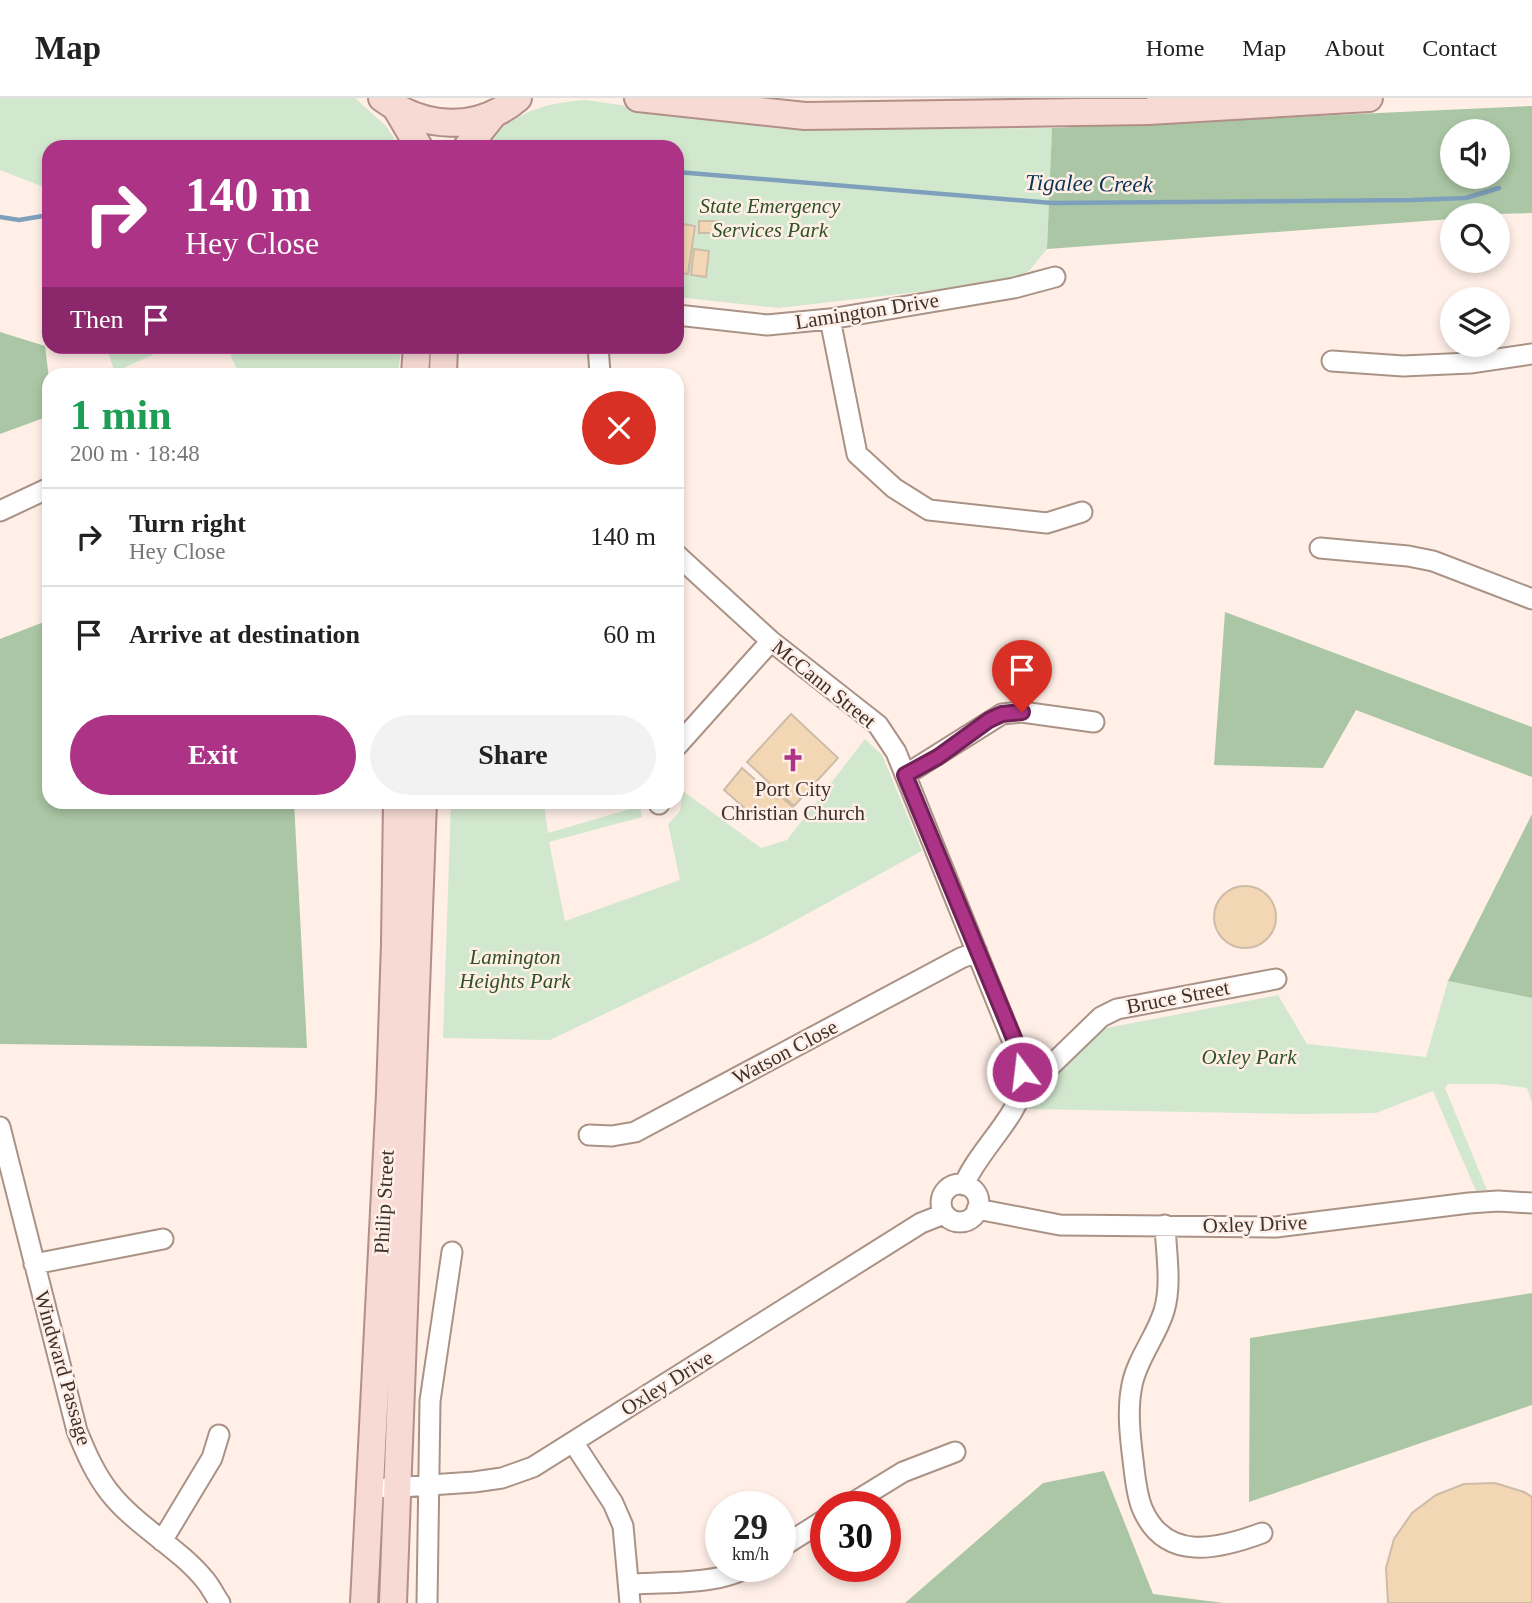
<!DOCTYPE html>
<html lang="en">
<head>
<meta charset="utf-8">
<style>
	:root { --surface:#fff; --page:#f2f2f2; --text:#222; --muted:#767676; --line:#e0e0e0; --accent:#ad3386 }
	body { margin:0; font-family:Georgia,serif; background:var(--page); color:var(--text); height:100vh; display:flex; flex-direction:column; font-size:26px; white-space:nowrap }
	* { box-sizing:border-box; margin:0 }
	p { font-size:23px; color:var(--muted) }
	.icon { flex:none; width:38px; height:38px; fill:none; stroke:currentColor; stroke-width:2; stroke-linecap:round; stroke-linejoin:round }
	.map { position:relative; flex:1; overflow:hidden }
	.details { position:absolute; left:42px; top:270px; width:642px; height:441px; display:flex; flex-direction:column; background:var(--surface); border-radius:21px; box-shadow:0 4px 10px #0003 }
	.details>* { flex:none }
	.banner { position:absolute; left:42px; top:42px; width:642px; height:214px; border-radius:21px; box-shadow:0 4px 10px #0003; background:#ad3386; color:#fff; overflow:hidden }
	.buttons { position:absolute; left:1440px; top:21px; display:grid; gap:14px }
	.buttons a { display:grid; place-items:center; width:70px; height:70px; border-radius:50%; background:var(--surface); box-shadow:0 4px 10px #0003; font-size:35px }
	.speed { position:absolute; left:705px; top:1393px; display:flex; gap:14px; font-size:35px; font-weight:700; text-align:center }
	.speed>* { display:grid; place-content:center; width:91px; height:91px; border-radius:50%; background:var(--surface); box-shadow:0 4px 10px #0003; line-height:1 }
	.speed small { font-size:18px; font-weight:400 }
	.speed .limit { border:10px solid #d22; background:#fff; color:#111 }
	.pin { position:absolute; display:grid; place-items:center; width:60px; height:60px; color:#fff; margin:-72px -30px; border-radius:50% 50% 50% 0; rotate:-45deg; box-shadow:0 0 7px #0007 }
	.pin .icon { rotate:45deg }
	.me { position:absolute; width:77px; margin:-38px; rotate:345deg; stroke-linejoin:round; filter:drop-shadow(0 0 5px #0008) }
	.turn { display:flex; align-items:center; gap:24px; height:147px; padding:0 28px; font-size:32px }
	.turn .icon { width:91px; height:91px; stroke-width:2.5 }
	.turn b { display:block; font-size:49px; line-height:60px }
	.then { display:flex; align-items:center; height:66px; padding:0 28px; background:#0003; gap:14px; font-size:26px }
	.round { display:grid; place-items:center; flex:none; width:74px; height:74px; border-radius:37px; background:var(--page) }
	.overview { display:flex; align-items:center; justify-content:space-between; height:119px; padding:0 28px }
	h1 { font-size:42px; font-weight:600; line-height:52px; color:#1e9e55 }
	.button { display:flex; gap:14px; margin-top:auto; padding:14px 28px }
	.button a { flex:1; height:80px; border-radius:42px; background:var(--accent); color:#fff; font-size:28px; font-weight:600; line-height:80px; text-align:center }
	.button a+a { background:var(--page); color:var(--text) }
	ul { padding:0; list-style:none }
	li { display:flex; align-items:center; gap:21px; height:98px; padding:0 28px; border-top:2px solid var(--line) }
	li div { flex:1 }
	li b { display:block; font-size:26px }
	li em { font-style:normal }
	header { display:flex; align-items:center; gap:42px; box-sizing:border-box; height:98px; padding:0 35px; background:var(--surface); border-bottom:2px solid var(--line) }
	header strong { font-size:33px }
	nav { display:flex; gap:38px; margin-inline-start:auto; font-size:24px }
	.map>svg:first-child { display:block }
	.green { fill:#d2e8ce }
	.forest { fill:#aac6a4; fill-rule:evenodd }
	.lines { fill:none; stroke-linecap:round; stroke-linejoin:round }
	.stream { stroke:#7ea0bc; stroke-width:4.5 }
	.building { fill:#f3d7b4; stroke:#ccbca8; stroke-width:2 }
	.minor-casing { stroke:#aa9386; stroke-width:23 }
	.major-casing { stroke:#b28f87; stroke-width:30 }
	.minor { stroke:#fff; stroke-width:19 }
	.major { stroke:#f7dad4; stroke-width:26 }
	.route-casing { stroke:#702157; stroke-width:18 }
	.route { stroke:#ad3386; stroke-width:12 }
	.labels { text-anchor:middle; stroke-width:5; stroke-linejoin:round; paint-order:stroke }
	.park-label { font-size:21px; font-style:italic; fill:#2d5325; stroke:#ffefe7 }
	.street-label { font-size:21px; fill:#3c332d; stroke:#ffefe7 }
	.poi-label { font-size:21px; fill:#3c332d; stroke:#ffefe7 }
	.water-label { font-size:23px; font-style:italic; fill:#0b3553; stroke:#ffefe7 }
</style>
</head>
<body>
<header>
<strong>Map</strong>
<nav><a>Home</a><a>Map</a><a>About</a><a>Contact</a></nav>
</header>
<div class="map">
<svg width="1532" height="1505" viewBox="0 0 1532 1505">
	<rect width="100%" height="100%" fill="#ffefe7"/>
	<path class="green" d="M0 0H355L386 28 400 49H49V91L0 72Z
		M586 2 782 31 1052 30 1047 151 1029 173 1013 181 995 185 779 210 677 199V49H478C514 17 538 5 586 2Z
		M106 249V248L170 249 115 274Z
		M227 249H401L398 276H239Z
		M865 641 882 657 922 753 765 839 550 942 443 940 451 704H544L548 735 640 708 642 719 549 744 565 823 680 782 668 726 680 713 683 693 761 750 787 742Z
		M1448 883 1532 900V1005L1527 990 1497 986H1448L1445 990 1487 1092 1476 1093 1433 993 1376 1015 1304 1016 1027 1011 1036 987 1086 934 1278 897 1307 946 1426 959Z"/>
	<path class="forest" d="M1532 8V115L1452 117V121L1047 151 1052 30ZM1452 33H1498V79H1452Z
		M0 234 45 248 49 281V318L0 336Z
		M1225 514 1532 629V679L1356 612 1323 670 1214 667Z
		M49 522V704H294L307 950 0 946V541Z
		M1532 716V900L1448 883Z
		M1532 1195V1307L1249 1404 1250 1240Z
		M1104 1373 1153 1496 1224 1505H905L1043 1385Z"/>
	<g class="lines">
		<path class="stream" d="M677 74 1052 105 1412 102 1466 100 1499 90
			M0 119 19 122 49 117"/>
	</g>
	<path class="building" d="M699 123H718V135H699Z
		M677 125 695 128 688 176 677 174Z
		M694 151 709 153 706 179 691 177Z
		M791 616 838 660 794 708 747 664Z
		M742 670 777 701 780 698 793 709 782 722 770 712 759 723 724 692Z
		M1214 819a31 31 0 1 1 62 0a31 31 0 1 1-62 0Z
		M1495 1385 1524 1394 1532 1399V1505H1388L1386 1470 1394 1441 1412 1415 1436 1397 1464 1386Z"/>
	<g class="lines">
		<g class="minor-casing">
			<path id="minor" d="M677 217 767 227 830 221 1014 190 1055 179
				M830 221 857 356 894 390 929 412 1047 425 1082 414
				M598 248 600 276
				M1332 263 1403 268 1470 265 1532 256
				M0 413 49 390
				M1320 450 1408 458 1433 463 1532 501
				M677 457 771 543 878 627 896 654 1021 964C1022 970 1024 979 1023 986 1019 1018 977 1054 964 1087
				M677 648 771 543
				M905 677 1002 616 1022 614 1094 624
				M659 704V706
				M1023 986 1036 982 1101 919 1117 911 1276 881
				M0 1029 77 1333C86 1355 95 1376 110 1395 137 1429 178 1449 205 1482 211 1489 215 1498 220 1505
				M589 1037 612 1038 635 1034 961 860 977 854
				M941 1105a19 19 0 1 1 38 0a19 19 0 1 1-38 0Z
				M977 1111 1060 1127 1276 1129 1469 1105 1498 1103 1532 1105
				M1165 1127C1166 1154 1172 1187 1164 1213 1156 1239 1137 1261 1132 1287 1127 1311 1130 1338 1133 1362 1135 1378 1136 1395 1142 1410 1165 1465 1219 1451 1262 1435
				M34 1166 163 1141
				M573 1344 613 1405 623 1428 630 1505
				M386 1390 474 1384 502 1380 533 1369 921 1125 944 1116
				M846 1409 903 1374 955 1354
				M162 1443 212 1360 219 1337
				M780 1450 826 1421
				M629 1486C665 1484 720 1487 750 1468
				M427 1505 430 1303 452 1154"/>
		</g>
		<g class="major-casing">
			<path id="major" d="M382 0C424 31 477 35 518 0
				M638 0 805 18 1148 13 1369 0
				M396 10 419 49
				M467 49 493 17
				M415 276 417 248
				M443 276 444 248
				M364 1505 390 996 395 846 397 704
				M393 1505 423 704"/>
		</g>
		<use href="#minor" class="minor"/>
		<use href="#major" class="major"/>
	</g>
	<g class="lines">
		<g class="route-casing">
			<path id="route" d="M1022 614 1002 616 989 622 938 659 905 677 1015 943 1022 974"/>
		</g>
		<use href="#route" class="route"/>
	</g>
	<defs>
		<g id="church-bare" transform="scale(1.89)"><path d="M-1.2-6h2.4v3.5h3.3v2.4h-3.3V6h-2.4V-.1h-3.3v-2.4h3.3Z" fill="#ad3386" stroke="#ffefe7" stroke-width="2.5" paint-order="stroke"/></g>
	</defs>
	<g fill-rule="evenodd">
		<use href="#church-bare" x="793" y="662"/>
	</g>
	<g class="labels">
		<g class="park-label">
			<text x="770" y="115">State Emergency<tspan x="770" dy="24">Services Park</tspan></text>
			<text x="515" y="866">Lamington<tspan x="515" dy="24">Heights Park</tspan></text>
			<text x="1249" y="966">Oxley Park</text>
		</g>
		<g class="street-label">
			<text transform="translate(867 213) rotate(-9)" y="7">Lamington Drive</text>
			<text transform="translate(824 586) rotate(39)" y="7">McCann Street</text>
			<text transform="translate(1178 899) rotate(-11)" y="7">Bruce Street</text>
			<text transform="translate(785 954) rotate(-28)" y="7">Watson Close</text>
			<text transform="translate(384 1104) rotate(-87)" y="7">Philip Street</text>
			<text transform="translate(1255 1126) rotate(-2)" y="7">Oxley Drive</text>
			<text transform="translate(63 1270) rotate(74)" y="7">Windward Passage</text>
			<text transform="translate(667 1285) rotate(-32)" y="7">Oxley Drive</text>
		</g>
		<g class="poi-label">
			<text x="793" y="698">Port City<tspan x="793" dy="24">Christian Church</tspan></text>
		</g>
		<g class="water-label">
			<text transform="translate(1089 85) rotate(1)" y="8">Tigalee Creek</text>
		</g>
	</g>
</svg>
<div class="buttons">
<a><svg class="icon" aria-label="sound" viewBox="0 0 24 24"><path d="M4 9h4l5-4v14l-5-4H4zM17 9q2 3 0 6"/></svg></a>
<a><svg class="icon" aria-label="search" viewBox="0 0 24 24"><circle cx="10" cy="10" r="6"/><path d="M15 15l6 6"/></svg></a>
<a><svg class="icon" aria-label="layers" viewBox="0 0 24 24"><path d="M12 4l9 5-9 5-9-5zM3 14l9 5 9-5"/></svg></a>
</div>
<div class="speed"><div>29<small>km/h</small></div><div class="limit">30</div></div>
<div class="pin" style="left:1022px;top:614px;background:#d93025"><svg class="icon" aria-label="arrive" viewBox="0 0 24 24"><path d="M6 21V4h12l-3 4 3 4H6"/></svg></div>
<svg class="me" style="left:1022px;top:974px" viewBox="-20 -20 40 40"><circle r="17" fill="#ad3386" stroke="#fff" stroke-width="3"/><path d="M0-11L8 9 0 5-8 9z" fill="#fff"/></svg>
<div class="banner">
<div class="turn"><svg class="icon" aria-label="right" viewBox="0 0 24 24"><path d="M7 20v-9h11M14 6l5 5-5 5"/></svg><div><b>140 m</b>Hey Close</div></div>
<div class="then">Then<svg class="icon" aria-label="arrive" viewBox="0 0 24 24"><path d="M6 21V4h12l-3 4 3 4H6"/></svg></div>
</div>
<section class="details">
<div class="overview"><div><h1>1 min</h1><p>200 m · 18:48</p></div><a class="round" style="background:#d93025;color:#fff"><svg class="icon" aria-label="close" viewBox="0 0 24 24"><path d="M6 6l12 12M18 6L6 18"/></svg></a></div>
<ul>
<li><svg class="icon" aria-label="right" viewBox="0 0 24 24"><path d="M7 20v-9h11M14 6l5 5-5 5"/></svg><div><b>Turn right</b><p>Hey Close</p></div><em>140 m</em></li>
<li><svg class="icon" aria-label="arrive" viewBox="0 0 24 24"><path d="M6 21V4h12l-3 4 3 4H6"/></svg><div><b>Arrive at destination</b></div><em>60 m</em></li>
</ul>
<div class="button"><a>Exit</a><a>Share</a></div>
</section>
</div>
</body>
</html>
